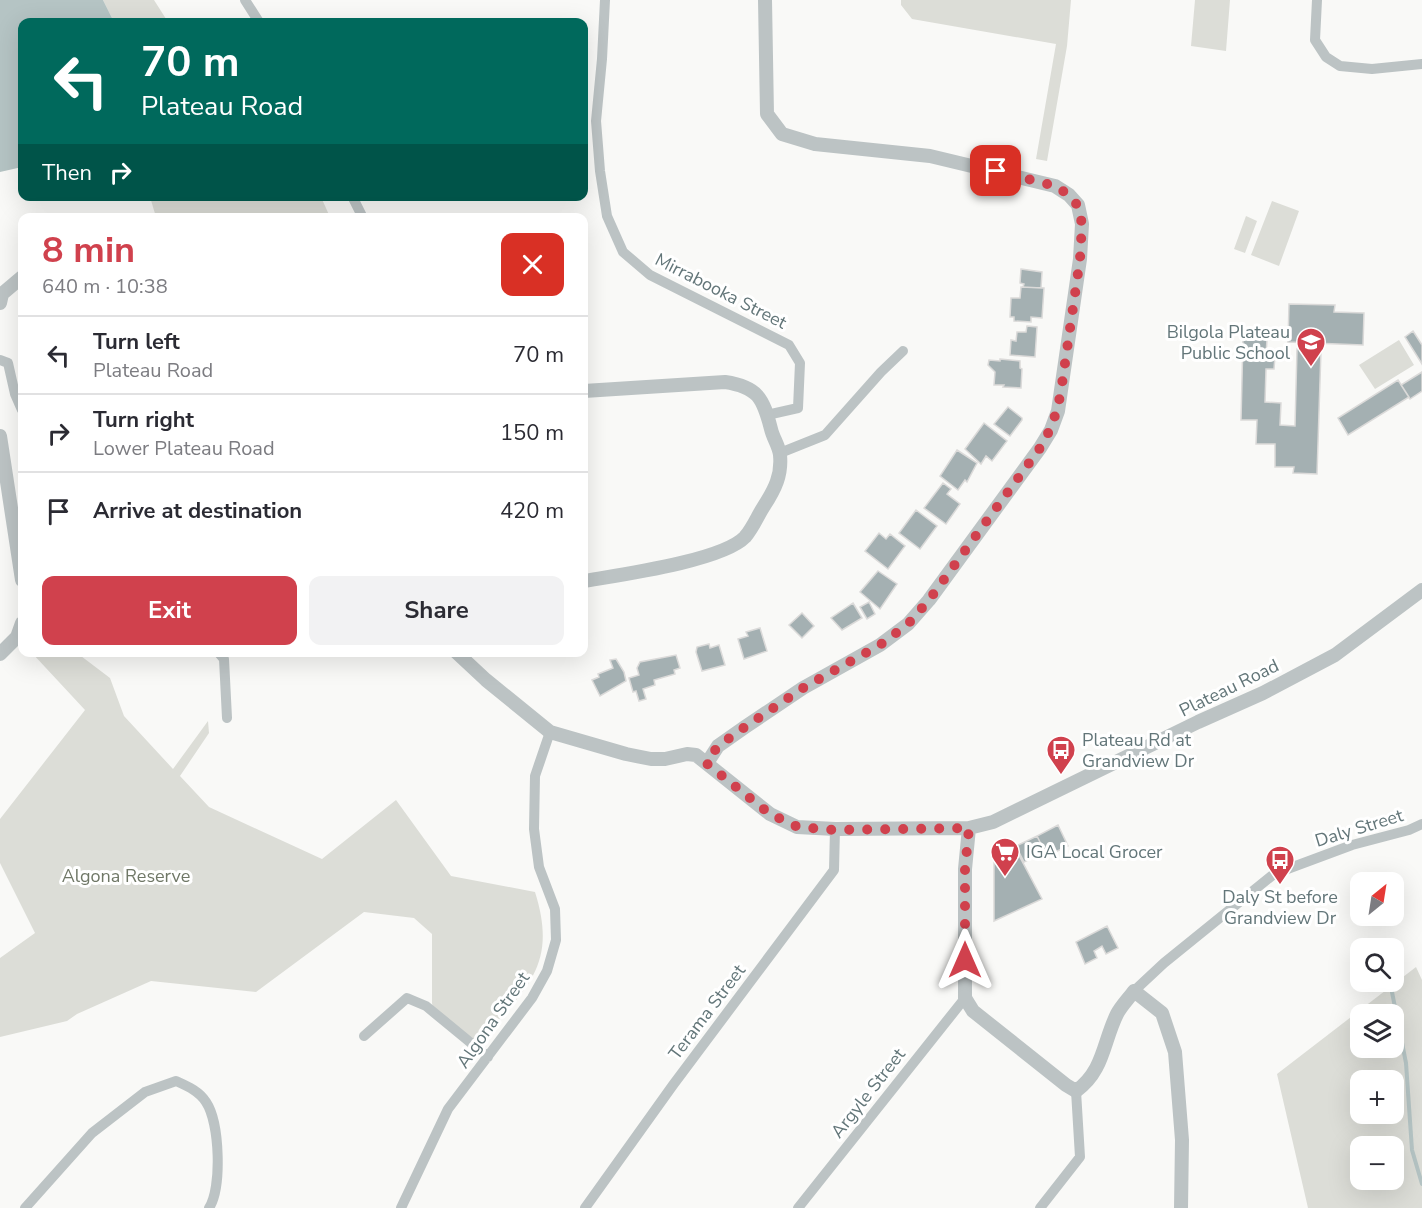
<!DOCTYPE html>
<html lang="en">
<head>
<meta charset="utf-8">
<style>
	:root { --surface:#fff; --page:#f2f2f3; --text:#2b2b33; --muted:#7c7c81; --line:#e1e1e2; --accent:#d0414d }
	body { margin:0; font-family:"Nunito Sans",sans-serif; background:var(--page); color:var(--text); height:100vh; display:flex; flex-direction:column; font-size:22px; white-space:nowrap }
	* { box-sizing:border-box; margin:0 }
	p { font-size:20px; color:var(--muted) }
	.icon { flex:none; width:33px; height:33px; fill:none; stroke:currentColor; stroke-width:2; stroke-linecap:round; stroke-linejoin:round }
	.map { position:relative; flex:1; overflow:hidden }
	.drawer { position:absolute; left:18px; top:213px; width:570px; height:444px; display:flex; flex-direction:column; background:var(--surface); border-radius:12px; box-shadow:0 6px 24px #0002 }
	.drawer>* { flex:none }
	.guide { position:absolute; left:18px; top:18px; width:570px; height:183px; border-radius:12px; box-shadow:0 6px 24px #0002; background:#00695c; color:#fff; overflow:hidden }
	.needle { width:39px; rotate:30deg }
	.buttons { position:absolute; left:1350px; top:872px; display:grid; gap:12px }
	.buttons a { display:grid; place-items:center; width:54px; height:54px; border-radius:12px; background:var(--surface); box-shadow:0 6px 24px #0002; font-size:30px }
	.pin { position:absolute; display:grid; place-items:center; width:51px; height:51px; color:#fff; margin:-26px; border-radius:12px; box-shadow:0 3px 9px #0006 }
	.me { position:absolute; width:66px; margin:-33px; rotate:0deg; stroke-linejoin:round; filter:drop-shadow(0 0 4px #0008) }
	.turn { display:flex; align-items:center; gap:21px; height:126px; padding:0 24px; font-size:27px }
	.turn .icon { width:78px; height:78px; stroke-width:2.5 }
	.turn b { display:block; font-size:42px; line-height:51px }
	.then { display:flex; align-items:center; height:57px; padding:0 24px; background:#0003; gap:12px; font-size:22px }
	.round { display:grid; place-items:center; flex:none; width:63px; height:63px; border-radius:12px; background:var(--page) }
	.summary { display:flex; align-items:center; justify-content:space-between; height:102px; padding:0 24px }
	h1 { font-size:36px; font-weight:700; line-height:45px; color:var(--accent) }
	.primary-button { display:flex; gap:12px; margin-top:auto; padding:12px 24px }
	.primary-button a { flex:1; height:69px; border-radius:12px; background:var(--accent); color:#fff; font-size:24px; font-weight:700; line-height:69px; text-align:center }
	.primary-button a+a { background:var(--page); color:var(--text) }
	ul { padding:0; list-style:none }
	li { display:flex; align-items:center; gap:18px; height:78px; padding:0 24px; border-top:2px solid var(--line) }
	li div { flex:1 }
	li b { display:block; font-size:22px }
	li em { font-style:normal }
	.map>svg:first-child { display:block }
	.green { fill:#dcddd7; fill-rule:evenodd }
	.water { fill:#b5c4c4 }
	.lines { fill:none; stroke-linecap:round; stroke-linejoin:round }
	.stream { stroke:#b5c4c4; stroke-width:4 }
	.building { fill:#a4b0b2; stroke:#dbdad9; stroke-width:1.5 }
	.minor { stroke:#bcc3c4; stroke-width:10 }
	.tertiary { stroke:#bcc3c4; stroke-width:14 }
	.route { stroke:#d0414d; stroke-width:10; stroke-dasharray:0 18 }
	.labels { text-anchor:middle; stroke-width:6; stroke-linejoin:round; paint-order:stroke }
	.street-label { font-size:18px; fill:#637679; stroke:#fff }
	.poi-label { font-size:18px; fill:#637679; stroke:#fff; text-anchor:start }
	.park-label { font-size:18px; fill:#6f7766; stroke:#fff }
</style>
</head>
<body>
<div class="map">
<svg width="1422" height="1208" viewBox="0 0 1422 1208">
	<rect width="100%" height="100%" fill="#f9f9f7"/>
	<path class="green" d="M103 0H154L168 22H114Z
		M901 0H1071L1067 46 1047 161 1036 159 1056 44 912 19 901 5Z
		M1195 0H1230L1226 51 1191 46Z
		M150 197H321L330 217H156Z
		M1272 201 1299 211 1279 266 1251 255Z
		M1246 216 1257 221 1245 253 1234 249Z
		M1399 340 1414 365 1375 389 1359 365Z
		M32 653H77L110 678 124 716 173 769 208 721 209 733 180 776 209 807 322 859 396 800 451 876 535 892C559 968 524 990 478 1043L435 1019 432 1003V934L414 918 364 912 256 992 151 981 77 1014 67 1021 0 1037V958L35 933 0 863V819L85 710Z
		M1416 967 1422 980V1208H1308L1277 1074ZM1360 1014H1394V1047H1360ZM1360 1080H1394V1113H1360ZM1360 1146H1394V1179H1360Z"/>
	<path class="water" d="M0 0H103L114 22H22V167L0 172Z"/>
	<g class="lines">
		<path class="stream" d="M1391 987 1406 1063 1412 1150 1422 1184"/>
	</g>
	<path class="building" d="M1021 269 1042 272 1041 288 1023 287 1024 284 1020 283Z
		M1021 287 1044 288 1042 318 1031 317V322L1014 321V317H1010L1011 298H1020Z
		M1289 304 1335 305 1334 312 1364 313 1363 345 1288 342Z
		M1027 326 1037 327 1035 357 1010 355 1011 340 1016 341 1017 332H1026Z
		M1413 331 1422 345V364L1405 337Z
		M1243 338 1267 339 1266 356H1275L1274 369H1266L1265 402 1281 403 1280 425 1295 426 1297 349 1321 350 1317 474 1293 473 1294 467H1275V444H1256L1257 420H1241Z
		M1000 359 1020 361V368L1022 369 1021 388 1003 387 1004 385H994L995 372 988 365 989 360 1000 361Z
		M1422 372V391L1410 399 1401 385Z
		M1398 380 1409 397 1348 435 1338 418Z
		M1008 407 1022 418V420L1010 436 994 424Z
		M984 423 1007 441 992 461 986 456 981 464 965 449Z
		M957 450 977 463 967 482 965 480 958 490 940 476Z
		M943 483 951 489 947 494 960 504 946 524 924 508Z
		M916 510 937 526 920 549 899 533Z
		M879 533 886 539 890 534 905 546 888 569 865 551Z
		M878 571 897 584 880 609 860 592Z
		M869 602 875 614 867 619 860 607Z
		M853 603 862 618 842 630 831 618Z
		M802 613 814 626 802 638 789 625Z
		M760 628 767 651 744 659 738 639 748 636 746 632Z
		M709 644 710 648 719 645 725 665 702 671 696 652 697 647Z
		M676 655 680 668 674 670 675 674 654 680 655 685 643 689 646 699 639 701 636 691 633 692 629 678 639 675 637 668 640 662Z
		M616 659 624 672 626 681 600 696 592 680 599 677 598 674 613 668 610 660Z
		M1058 825 1068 846 1047 856 1037 836Z
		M1037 836 1045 852 1024 862 1016 846Z
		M1012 842 1042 899 994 921V855L998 850Z
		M1107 926 1118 948 1106 954 1102 946 1094 951 1097 958 1085 964 1076 942Z"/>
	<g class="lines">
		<path class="minor" d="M245 0 259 22
			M605 0 602 59 596 121 600 171 607 216 623 252 650 275 789 345 800 363 798 408 767 415
			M1317 0 1315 40 1326 57 1340 66 1372 69 1422 64
			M352 196 363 218
			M0 360 8 363 15 394 22 410
			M780 453 825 435 881 372 903 351
			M218 652 224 659 227 718
			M1134 991 1164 963 1274 874 1352 845 1409 830 1422 824
			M364 1036 407 998 426 1006 488 1057
			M25 1208 92 1133 145 1092 176 1081C187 1086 199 1091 206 1102 220 1123 222 1188 209 1208
			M401 1208 448 1109 532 998 547 971 556 940 555 909 539 867 534 829 535 776 550 732
			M585 1208 673 1085 834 870 835 829
			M798 1208 965 998
			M1040 1208 1080 1157 1076 1091"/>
		<path class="tertiary" d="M0 303 2 294 22 277
			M584 391 725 382C758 387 763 398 771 429 773 438 779 446 780 455 782 475 775 489 764 506 758 515 753 528 745 537 722 561 619 575 584 581
			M0 436 22 580
			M456 652 486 680 550 732 626 754 651 759H665L687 754 696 755 770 814 797 827 835 829 969 828 993 822 1198 722 1263 693 1335 655 1422 590
			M0 654 17 637 22 623
			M707 763 718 746 745 727 803 688 880 645 908 624 929 600 1040 448 1051 430 1058 411 1080 259 1082 224 1078 205 1069 195 1055 186 930 156 815 144 782 134 767 114 765 0
			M969 828 965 869V998L973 1011 1066 1085 1076 1091C1104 1071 1103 1042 1117 1014 1121 1006 1129 998 1134 991L1162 1013 1175 1052 1182 1140 1181 1208"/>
	</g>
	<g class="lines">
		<path class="route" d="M965 960V869L969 828 835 830 798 827 770 814 706 763 718 746 745 727 803 688 880 645 908 624 929 600 1040 448C1051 430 1057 413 1061 391L1080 259 1082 224 1078 206 1069 195 1055 186 996 171"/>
	</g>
	<defs>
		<g id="school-pin" transform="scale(1.5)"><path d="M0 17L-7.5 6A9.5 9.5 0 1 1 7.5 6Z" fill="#d0414d" stroke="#fff"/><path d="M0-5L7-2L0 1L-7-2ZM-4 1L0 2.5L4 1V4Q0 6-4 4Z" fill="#fff"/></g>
		<g id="bus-pin" transform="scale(1.5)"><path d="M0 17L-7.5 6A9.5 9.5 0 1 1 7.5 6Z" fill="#d0414d" stroke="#fff"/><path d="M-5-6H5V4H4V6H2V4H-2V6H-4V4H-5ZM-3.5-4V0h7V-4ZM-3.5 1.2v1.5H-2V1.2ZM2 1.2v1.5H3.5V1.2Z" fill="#fff"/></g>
		<g id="supermarket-pin" transform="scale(1.5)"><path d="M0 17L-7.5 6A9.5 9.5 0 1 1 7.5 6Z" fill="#d0414d" stroke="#fff"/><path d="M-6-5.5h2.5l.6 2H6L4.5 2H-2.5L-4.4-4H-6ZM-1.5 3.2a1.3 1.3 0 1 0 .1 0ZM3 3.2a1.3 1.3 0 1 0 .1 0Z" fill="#fff"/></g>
	</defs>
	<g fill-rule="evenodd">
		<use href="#school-pin" x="1311" y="342"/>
		<use href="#bus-pin" x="1061" y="750"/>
		<use href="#supermarket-pin" x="1005" y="852"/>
		<use href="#bus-pin" x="1280" y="860"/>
	</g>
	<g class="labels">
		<g class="street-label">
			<text transform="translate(721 291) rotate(27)" y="6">Mirrabooka Street</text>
			<text transform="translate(1229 688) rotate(-26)" y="6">Plateau Road</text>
			<text transform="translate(1359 828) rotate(-17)" y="6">Daly Street</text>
			<text transform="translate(707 1012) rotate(-53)" y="6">Terama Street</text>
			<text transform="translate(493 1020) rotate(-55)" y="6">Algona Street</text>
			<text transform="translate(868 1093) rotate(-52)" y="6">Argyle Street</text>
		</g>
		<g class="poi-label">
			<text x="1290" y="338" text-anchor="end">Bilgola Plateau<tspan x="1290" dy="21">Public School</tspan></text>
			<text x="1082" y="746">Plateau Rd at<tspan x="1082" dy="21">Grandview Dr</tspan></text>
			<text x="1026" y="858">IGA Local Grocer</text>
			<text x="1280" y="903" text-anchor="middle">Daly St before<tspan x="1280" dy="21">Grandview Dr</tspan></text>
		</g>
		<g class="park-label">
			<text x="126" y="882">Algona Reserve</text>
		</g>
	</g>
</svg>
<div class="buttons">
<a><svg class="needle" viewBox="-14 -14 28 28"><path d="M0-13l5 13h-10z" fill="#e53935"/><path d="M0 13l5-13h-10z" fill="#7c7c81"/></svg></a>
<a><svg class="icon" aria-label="search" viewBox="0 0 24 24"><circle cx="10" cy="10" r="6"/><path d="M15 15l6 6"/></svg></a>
<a><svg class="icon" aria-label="layers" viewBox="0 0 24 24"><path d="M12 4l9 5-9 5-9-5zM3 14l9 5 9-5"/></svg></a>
<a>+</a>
<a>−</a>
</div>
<div class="pin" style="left:996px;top:171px;background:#d93025"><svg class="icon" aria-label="arrive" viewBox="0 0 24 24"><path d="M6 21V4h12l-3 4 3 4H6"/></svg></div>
<svg class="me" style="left:965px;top:960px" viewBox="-20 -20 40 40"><path d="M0-17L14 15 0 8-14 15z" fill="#d0414d" stroke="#fff" stroke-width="4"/></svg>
<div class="guide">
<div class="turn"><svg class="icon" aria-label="left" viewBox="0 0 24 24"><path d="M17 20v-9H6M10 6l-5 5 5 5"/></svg><div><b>70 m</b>Plateau Road</div></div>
<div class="then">Then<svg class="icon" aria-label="right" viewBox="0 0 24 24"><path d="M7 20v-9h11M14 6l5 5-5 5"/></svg></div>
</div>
<section class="drawer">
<div class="summary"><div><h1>8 min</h1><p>640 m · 10:38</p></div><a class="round" style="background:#d93025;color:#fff"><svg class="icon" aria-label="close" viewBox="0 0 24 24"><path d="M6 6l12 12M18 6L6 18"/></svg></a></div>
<ul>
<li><svg class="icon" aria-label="left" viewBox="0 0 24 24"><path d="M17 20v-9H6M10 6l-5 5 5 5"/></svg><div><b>Turn left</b><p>Plateau Road</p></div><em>70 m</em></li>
<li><svg class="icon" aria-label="right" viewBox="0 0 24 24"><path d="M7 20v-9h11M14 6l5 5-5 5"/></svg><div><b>Turn right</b><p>Lower Plateau Road</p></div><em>150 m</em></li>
<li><svg class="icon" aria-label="arrive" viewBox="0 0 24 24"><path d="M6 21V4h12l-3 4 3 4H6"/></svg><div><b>Arrive at destination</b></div><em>420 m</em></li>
</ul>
<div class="primary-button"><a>Exit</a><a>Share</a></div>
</section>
</div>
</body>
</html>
